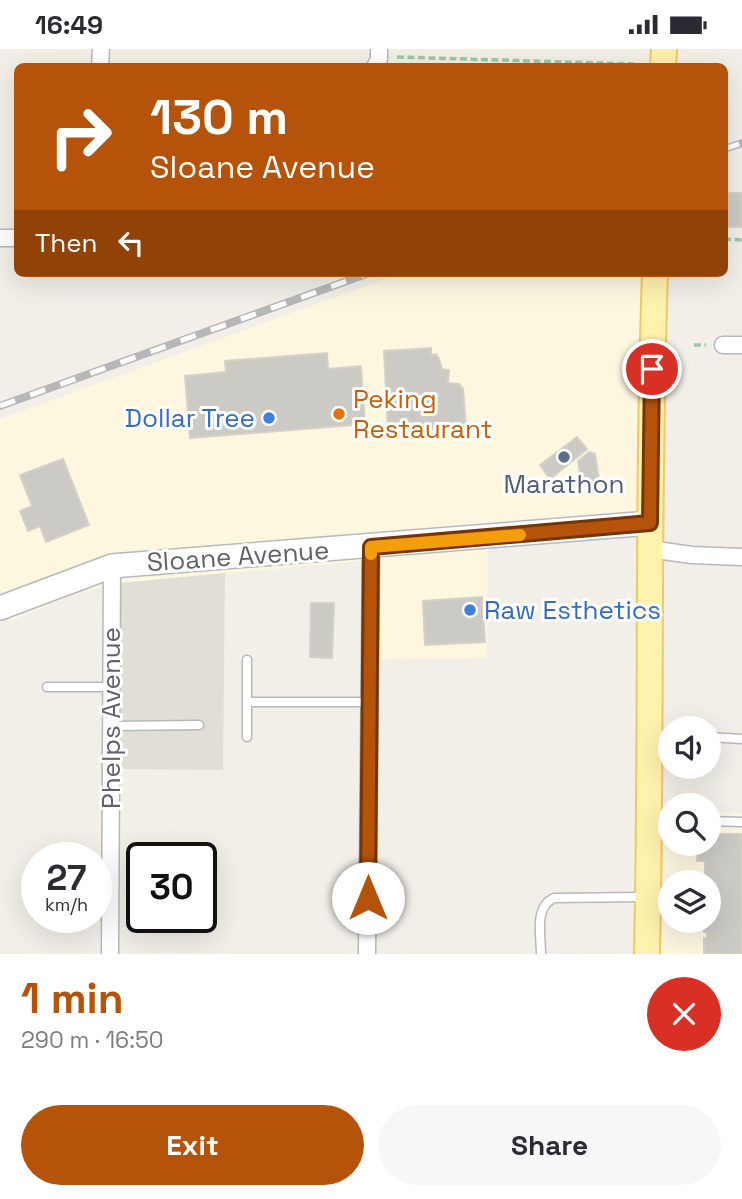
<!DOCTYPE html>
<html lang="en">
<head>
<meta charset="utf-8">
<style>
	:root { --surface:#fff; --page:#f7f7f7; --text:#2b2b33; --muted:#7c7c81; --accent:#b45309 }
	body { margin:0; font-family:"Space Grotesk",sans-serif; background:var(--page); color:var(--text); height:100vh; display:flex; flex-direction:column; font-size:26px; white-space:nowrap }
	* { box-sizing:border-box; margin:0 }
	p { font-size:23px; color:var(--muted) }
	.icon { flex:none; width:38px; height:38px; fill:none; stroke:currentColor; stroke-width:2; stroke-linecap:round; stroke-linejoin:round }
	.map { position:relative; height:905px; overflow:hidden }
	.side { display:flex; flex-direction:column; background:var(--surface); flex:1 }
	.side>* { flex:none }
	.hud { position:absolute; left:14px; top:14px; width:714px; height:214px; border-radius:10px; box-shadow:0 7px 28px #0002; background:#b45309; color:#fff; overflow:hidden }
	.controls { position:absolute; left:658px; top:667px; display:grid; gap:14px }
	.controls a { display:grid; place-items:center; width:63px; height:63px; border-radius:50%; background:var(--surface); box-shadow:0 7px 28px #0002; font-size:35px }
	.speed { position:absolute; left:21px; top:793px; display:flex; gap:14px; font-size:35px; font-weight:700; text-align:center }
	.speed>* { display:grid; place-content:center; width:91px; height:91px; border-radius:50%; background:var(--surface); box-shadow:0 7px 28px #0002; line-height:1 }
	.speed small { font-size:18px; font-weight:400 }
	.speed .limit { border:4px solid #111; border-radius:10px; background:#fff; color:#111 }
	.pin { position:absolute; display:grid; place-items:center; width:60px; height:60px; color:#fff; margin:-30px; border:4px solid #fff; border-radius:50%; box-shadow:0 2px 7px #0007 }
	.me { position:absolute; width:77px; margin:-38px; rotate:0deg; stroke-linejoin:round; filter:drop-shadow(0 0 5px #0008) }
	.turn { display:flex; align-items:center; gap:24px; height:147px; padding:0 21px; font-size:32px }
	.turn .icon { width:91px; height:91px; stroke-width:2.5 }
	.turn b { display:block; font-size:49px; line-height:60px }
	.then { display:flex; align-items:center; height:66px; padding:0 21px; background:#0003; gap:14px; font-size:26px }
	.round { display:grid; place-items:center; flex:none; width:74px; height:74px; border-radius:37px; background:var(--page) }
	.headline { display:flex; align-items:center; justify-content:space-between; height:119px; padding:0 21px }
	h1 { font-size:42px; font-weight:800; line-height:52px; color:var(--accent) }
	.cta { display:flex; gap:14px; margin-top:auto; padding:14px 21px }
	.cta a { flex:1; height:80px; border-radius:42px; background:var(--accent); color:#fff; font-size:28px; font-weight:800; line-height:80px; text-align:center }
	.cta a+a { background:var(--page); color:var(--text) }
	.status { display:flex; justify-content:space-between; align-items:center; height:49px; padding:0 35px; background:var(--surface); direction:ltr }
	.status svg { height:19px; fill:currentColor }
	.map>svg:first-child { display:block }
	.commercial { fill:#fef7e0; fill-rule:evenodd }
	.education { fill:#e1ded6 }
	.building { fill:#cccac5; stroke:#d6d1c6; stroke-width:2 }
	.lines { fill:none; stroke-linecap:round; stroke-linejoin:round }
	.service-casing { stroke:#b5b8bc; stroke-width:11 }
	.minor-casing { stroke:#b5b8bc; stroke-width:19 }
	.secondary-casing { stroke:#b6babf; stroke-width:26 }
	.primary-casing { stroke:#f2c960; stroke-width:28 }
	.path { stroke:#9cc7a9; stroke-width:3.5; stroke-dasharray:7 3.5; stroke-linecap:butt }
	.service { stroke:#fff; stroke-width:8 }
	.minor { stroke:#fff; stroke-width:16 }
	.secondary { stroke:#fff; stroke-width:23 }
	.primary { stroke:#fff2af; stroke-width:24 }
	.rail-casing { stroke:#b6b7b8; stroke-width:8 }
	.rail { stroke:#fff; stroke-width:5; stroke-dasharray:16; stroke-linecap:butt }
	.route-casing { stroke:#753606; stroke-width:18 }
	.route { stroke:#b45309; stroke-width:12 }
	.slow { stroke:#f59e0b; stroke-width:12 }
	.food-dot { fill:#e8710a; stroke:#fff; stroke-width:2.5 }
	.shop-dot { fill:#3f7fe0; stroke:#fff; stroke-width:2.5 }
	.service-dot { fill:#5c6f8a; stroke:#fff; stroke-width:2.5 }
	.labels { text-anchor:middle; stroke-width:6; stroke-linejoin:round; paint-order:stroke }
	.food-label { font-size:26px; fill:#c56008; stroke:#fff; text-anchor:start }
	.shop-label { font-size:26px; fill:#366cbe; stroke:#fff; text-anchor:end }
	.service-label { font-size:26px; fill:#4e5e75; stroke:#fff }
	.street-label { font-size:26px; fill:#5f6368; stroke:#fff }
</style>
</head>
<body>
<div class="status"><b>16:49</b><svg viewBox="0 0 49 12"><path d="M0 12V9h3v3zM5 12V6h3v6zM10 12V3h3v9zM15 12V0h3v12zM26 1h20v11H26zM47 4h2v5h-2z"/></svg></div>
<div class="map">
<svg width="742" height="905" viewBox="0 0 742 905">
	<rect width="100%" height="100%" fill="#f1efe8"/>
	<path class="commercial" d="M402 224H647L642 464 488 480 487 609 379 610 380 510 121 534 83 542 10 572 0 545V370Z
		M643 763H670V794H709V763L742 764V905H641ZM670 833H709V872H670Z"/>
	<path class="education" d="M225 524 223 721 121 720V534Z"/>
	<path class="building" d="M724 144H742V178H724Z
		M431 299V306L436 305 439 310 442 320 449 321 448 334 459 335 463 340 466 379 388 382 384 302Z
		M327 304 328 320 361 317 365 375 190 389 185 327 226 323 225 312Z
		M577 388 587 400 550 430 540 416Z
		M589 403 595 405 599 430 591 437 582 435 578 412Z
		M63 410 89 476 46 493 40 477 28 482 20 462 32 457 20 426Z
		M482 548 485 593 425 596 423 552Z
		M311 554H334L332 609 310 608Z
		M709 785H742V905H704V889H707V884L704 883V872H709V833H705V812H697L698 794H709Z"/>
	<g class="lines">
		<g class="service-casing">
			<path id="service" d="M47 638H111
				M247 653H369
				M111 677 199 676
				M654 686 670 687
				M247 688V611
				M709 688 742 690
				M653 770 670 771
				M709 772 742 773
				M541 905C541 885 534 858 554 849L645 848"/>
		</g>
		<g class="minor-casing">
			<path id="minor" d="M100 18 101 0
				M375 18 379 10V0
				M0 189H18
				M723 296H742
				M649 500 692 506 742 508
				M110 905 112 517
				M367 905 371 497"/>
		</g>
		<g class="secondary-casing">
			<path id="secondary" d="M0 559 112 517 650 474"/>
		</g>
		<g class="primary-casing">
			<path id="primary" d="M663 18 664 0
				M647 905C652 678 647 451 655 224"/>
		</g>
		<path class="path" d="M397 8 634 15
			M724 190 742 191
			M694 296H706"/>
		<use href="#service" class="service"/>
		<use href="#minor" class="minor"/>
		<use href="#secondary" class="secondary"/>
		<use href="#primary" class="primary"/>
		<g class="rail-casing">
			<path id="rail" d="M724 100 742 94
				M0 357 369 224"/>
		</g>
		<use href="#rail" class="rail"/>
	</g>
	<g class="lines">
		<g class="route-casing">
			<path id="route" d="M368 849 371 498 650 474 652 320"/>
		</g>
		<use href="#route" class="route"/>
		<path class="slow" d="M371 505V498L520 486"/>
	</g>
	<circle class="food-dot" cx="339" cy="365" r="7"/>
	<g class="shop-dot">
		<circle cx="269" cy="369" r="7"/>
		<circle cx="470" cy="561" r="7"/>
	</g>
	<circle class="service-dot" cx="564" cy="408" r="7"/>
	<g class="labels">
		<g class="food-label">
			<text x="353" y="359">Peking<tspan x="353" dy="30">Restaurant</tspan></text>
		</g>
		<g class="shop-label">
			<text x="255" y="378">Dollar Tree</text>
			<text x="484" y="570" text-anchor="start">Raw Esthetics</text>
		</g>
		<g class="service-label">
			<text x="564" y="444">Marathon</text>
		</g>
		<g class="street-label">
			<text transform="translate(238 507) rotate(-4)" y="9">Sloane Avenue</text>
			<text transform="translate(111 669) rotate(-90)" y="9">Phelps Avenue</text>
		</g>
	</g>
</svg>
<div class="controls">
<a><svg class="icon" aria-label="sound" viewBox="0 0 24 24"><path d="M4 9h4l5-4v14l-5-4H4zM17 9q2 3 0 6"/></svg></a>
<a><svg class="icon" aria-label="search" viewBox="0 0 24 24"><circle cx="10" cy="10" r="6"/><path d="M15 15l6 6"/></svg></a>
<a><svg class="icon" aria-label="layers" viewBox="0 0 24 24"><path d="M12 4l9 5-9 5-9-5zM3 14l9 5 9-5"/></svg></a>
</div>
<div class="speed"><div>27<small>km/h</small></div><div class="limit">30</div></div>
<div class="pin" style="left:652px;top:320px;background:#d93025"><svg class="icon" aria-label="arrive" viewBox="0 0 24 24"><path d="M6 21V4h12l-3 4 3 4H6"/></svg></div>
<svg class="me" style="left:368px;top:849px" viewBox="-20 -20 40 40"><circle r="19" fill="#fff"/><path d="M0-13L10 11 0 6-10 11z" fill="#b45309"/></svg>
<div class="hud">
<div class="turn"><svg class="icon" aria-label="right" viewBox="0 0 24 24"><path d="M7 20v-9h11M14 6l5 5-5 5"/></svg><div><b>130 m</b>Sloane Avenue</div></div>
<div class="then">Then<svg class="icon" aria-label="left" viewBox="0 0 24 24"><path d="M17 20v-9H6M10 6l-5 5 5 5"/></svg></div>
</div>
</div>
<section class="side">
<div class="headline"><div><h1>1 min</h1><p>290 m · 16:50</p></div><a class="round" style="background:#d93025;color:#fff"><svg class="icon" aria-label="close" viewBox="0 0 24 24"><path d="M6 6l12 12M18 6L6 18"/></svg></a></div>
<div class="cta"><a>Exit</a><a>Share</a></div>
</section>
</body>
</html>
